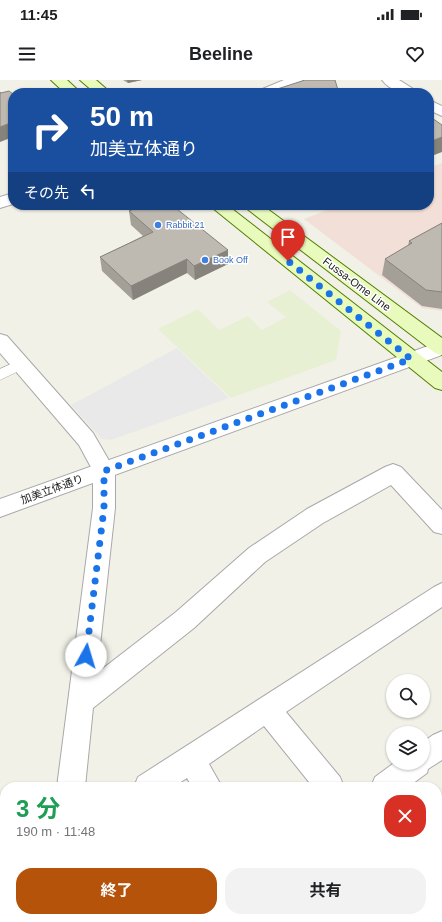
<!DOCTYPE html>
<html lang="ja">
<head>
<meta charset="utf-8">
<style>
	:root { --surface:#fff; --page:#f2f2f2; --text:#202124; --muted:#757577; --accent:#b45309 }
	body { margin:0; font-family:Arial,"Noto Sans JP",sans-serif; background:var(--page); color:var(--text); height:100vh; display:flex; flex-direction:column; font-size:15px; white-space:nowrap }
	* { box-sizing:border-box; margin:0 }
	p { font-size:13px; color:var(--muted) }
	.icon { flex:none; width:22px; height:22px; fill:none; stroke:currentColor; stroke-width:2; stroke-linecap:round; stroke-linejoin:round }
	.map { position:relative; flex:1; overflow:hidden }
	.side { position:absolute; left:0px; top:702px; width:442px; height:140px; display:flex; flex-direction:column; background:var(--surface); border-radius:16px 16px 0 0; box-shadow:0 1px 3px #0004 }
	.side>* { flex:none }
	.hud { position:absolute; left:8px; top:8px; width:426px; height:122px; border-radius:16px; box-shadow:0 1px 3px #0004; background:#1a4fa0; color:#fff; overflow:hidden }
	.buttons { position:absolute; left:386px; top:594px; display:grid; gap:8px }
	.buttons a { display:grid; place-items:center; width:44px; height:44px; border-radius:50%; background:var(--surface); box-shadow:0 1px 3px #0004; font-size:20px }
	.pin { position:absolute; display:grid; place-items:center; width:34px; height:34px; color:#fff; margin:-41px -17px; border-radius:50% 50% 50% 0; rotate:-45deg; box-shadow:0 0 4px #0007 }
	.pin .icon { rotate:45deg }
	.me { position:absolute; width:44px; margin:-22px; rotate:6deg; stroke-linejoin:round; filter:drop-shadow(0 0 3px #0008) }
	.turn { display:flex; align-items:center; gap:14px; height:84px; padding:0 16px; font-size:18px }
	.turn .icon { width:52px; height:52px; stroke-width:2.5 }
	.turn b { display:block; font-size:28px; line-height:34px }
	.then { display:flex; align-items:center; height:38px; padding:0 16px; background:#0003; gap:8px; font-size:15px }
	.round { display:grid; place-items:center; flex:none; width:42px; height:42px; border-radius:16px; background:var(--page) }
	.headline { display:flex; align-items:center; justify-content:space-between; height:68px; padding:0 16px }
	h1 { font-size:24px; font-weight:700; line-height:30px; color:#1e9e55 }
	.button { display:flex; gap:8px; margin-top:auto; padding:8px 16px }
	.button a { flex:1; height:46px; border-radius:16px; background:var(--accent); color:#fff; font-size:16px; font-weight:700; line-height:46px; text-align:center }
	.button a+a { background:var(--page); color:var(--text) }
	.status { display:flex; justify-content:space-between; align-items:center; height:28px; padding:0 20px; background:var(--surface); direction:ltr }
	.status svg { height:11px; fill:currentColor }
	header { display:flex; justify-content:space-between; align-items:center; height:52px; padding:0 16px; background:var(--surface); font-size:18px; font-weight:700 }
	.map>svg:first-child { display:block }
	.commercial { fill:#f2dfd7 }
	.farmland { fill:#e7f0d3 }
	.parking { fill:#e9e9e9 }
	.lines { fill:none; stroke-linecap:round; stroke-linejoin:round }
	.service-casing { stroke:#a8a8a8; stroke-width:1 }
	.minor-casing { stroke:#a8a8a8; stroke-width:2 }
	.tertiary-casing { stroke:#a8a8a8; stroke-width:2 }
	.secondary-casing { stroke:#547f02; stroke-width:2 }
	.service { fill:#fff; fill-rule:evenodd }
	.minor { fill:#fff; fill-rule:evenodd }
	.tertiary { fill:#fff; fill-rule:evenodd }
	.secondary { fill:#e9fbbc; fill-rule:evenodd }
	.wall { fill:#a4a098 }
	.shaded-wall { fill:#86827c }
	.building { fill:#bfbab1; stroke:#86827c }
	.route { stroke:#1a73e8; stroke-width:7; stroke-dasharray:0 12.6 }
	.shop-dot { fill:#3f7fe0; stroke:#fff; stroke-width:1.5 }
	.labels { text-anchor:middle; stroke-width:3; stroke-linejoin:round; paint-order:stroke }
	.far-shop-label { font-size:9px; fill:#366cbe; stroke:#fff; text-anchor:start }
	.street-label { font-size:11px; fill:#212121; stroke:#fff }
</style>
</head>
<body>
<div class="status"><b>11:45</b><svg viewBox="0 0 49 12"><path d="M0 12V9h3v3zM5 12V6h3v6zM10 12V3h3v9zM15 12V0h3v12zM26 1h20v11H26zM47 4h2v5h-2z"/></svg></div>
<header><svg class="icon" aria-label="menu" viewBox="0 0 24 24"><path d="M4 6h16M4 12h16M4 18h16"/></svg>Beeline<svg class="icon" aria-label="heart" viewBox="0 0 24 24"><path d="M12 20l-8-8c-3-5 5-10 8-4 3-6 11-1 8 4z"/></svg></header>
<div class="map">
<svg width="442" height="842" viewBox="0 0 442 842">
	<rect width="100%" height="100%" fill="#f2f1e8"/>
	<path class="commercial" d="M442 83V231L422 228 304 139 340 125H429V88Z"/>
	<path class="farmland" d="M290 210 341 251 336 280 231 318 158 249 198 229 219 250 248 236 262 250 286 237 267 222Z"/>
	<path class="parking" d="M177 268 229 318 111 360 102 359 71 325Z"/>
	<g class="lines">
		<g class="service-casing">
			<path id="service" d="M20 280 25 282 27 285 25 288 0 300V289Z
				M0 804 5 806V827L0 825Z"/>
		</g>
		<g class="minor-casing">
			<path id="minor" d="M382 0H399L415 10 417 13C404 13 391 12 382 0Z
				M429 20 442 26V36L429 30Z
				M0 254 7 256 93 353 115 391V428L97 593 176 532 249 468 307 429 385 387 393 384 401 387 442 430V454L434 452 391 405 323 443 265 482 194 548 93 628 85 707H57L93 428V391L79 365 0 273Z
				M442 503V527L286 632 340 697 344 707H313L264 646 209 684 222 707H192L187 698 173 707H134L138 697 434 507Z
				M442 651V680L428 689 427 693 408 707H371L375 697 394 683H423V662L433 655Z
				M437 828 442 837V842H412L410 837H437Z
				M27 837H57L55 842H25Z
				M294 837H329L327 842H296Z"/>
		</g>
		<g class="tertiary-casing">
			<path id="tertiary" d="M284 0H303L301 3 277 13H258L260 10Z
				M13 113V124L0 128V117Z
				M442 261V275L0 437V419Z"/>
		</g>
		<g class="secondary-casing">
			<path id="secondary" d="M51 0H67L81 13H65Z
				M80 0H96L111 13H95Z
				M209 125H227L442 292V310L435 308Z
				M244 125H262L442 258V275L435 273 246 128Z"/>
		</g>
		<use href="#service" class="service"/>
		<use href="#minor" class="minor"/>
		<use href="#tertiary" class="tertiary"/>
		<use href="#secondary" class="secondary"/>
	</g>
	<path class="wall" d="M123 0H142L128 3Z
		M129 131 228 184 195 200 187 193 133 220 102 191 100 177 143 156 131 145Z
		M442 143V229L422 226 382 195 385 179 408 166 409 161Z"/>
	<path class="shaded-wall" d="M127 0H142L128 3Z
		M338 10V13H331Z
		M13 42V57L0 62V47Z
		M442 57V72L429 77V62Z
		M228 170V184L195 200 194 186Z
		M187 179V193L133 220 131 206Z"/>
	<path class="building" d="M305 0H335L338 10 331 13H265Z
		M9 11 13 14V42L0 47V12L1 13Z
		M429 36 442 45V57L429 62Z
		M143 125H172L228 170 194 186 187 179 131 206 100 177 153 152 129 131Z
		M442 143V212L426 210 385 179 412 163 409 161Z"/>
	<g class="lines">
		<path class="route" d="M86 576 104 428V391L411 279 288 181"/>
	</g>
	<g class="shop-dot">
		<circle cx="158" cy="145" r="4"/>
		<circle cx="205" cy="180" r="4"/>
	</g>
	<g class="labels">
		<g class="far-shop-label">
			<text x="166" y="148">Rabbit 21</text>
			<text x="213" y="183">Book Off</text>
		</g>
		<g class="street-label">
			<text transform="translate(357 204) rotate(37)" y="4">Fussa-Ome Line</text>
			<text transform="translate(52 409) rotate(-20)" y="4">加美立体通り</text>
		</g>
	</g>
</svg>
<div class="buttons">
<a><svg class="icon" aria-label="search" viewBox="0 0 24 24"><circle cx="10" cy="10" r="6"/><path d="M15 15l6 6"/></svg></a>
<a><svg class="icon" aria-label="layers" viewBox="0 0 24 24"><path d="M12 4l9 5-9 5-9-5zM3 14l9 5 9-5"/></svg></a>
</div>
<div class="pin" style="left:288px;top:181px;background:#d93025"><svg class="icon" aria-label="arrive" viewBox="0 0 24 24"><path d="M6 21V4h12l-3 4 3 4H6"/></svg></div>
<svg class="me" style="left:86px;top:576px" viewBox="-20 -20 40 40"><circle r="19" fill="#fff"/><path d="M0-13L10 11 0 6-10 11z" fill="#1a73e8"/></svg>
<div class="hud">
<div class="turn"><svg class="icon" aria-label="right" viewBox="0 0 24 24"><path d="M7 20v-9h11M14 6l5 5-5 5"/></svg><div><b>50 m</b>加美立体通り</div></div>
<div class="then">その先<svg class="icon" aria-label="left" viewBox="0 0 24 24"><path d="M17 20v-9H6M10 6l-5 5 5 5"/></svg></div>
</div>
<section class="side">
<div class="headline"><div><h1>3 分</h1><p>190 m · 11:48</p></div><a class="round" style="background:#d93025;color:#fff"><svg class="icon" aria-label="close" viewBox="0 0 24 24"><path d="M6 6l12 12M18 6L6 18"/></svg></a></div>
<div class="button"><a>終了</a><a>共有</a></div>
</section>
</div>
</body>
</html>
